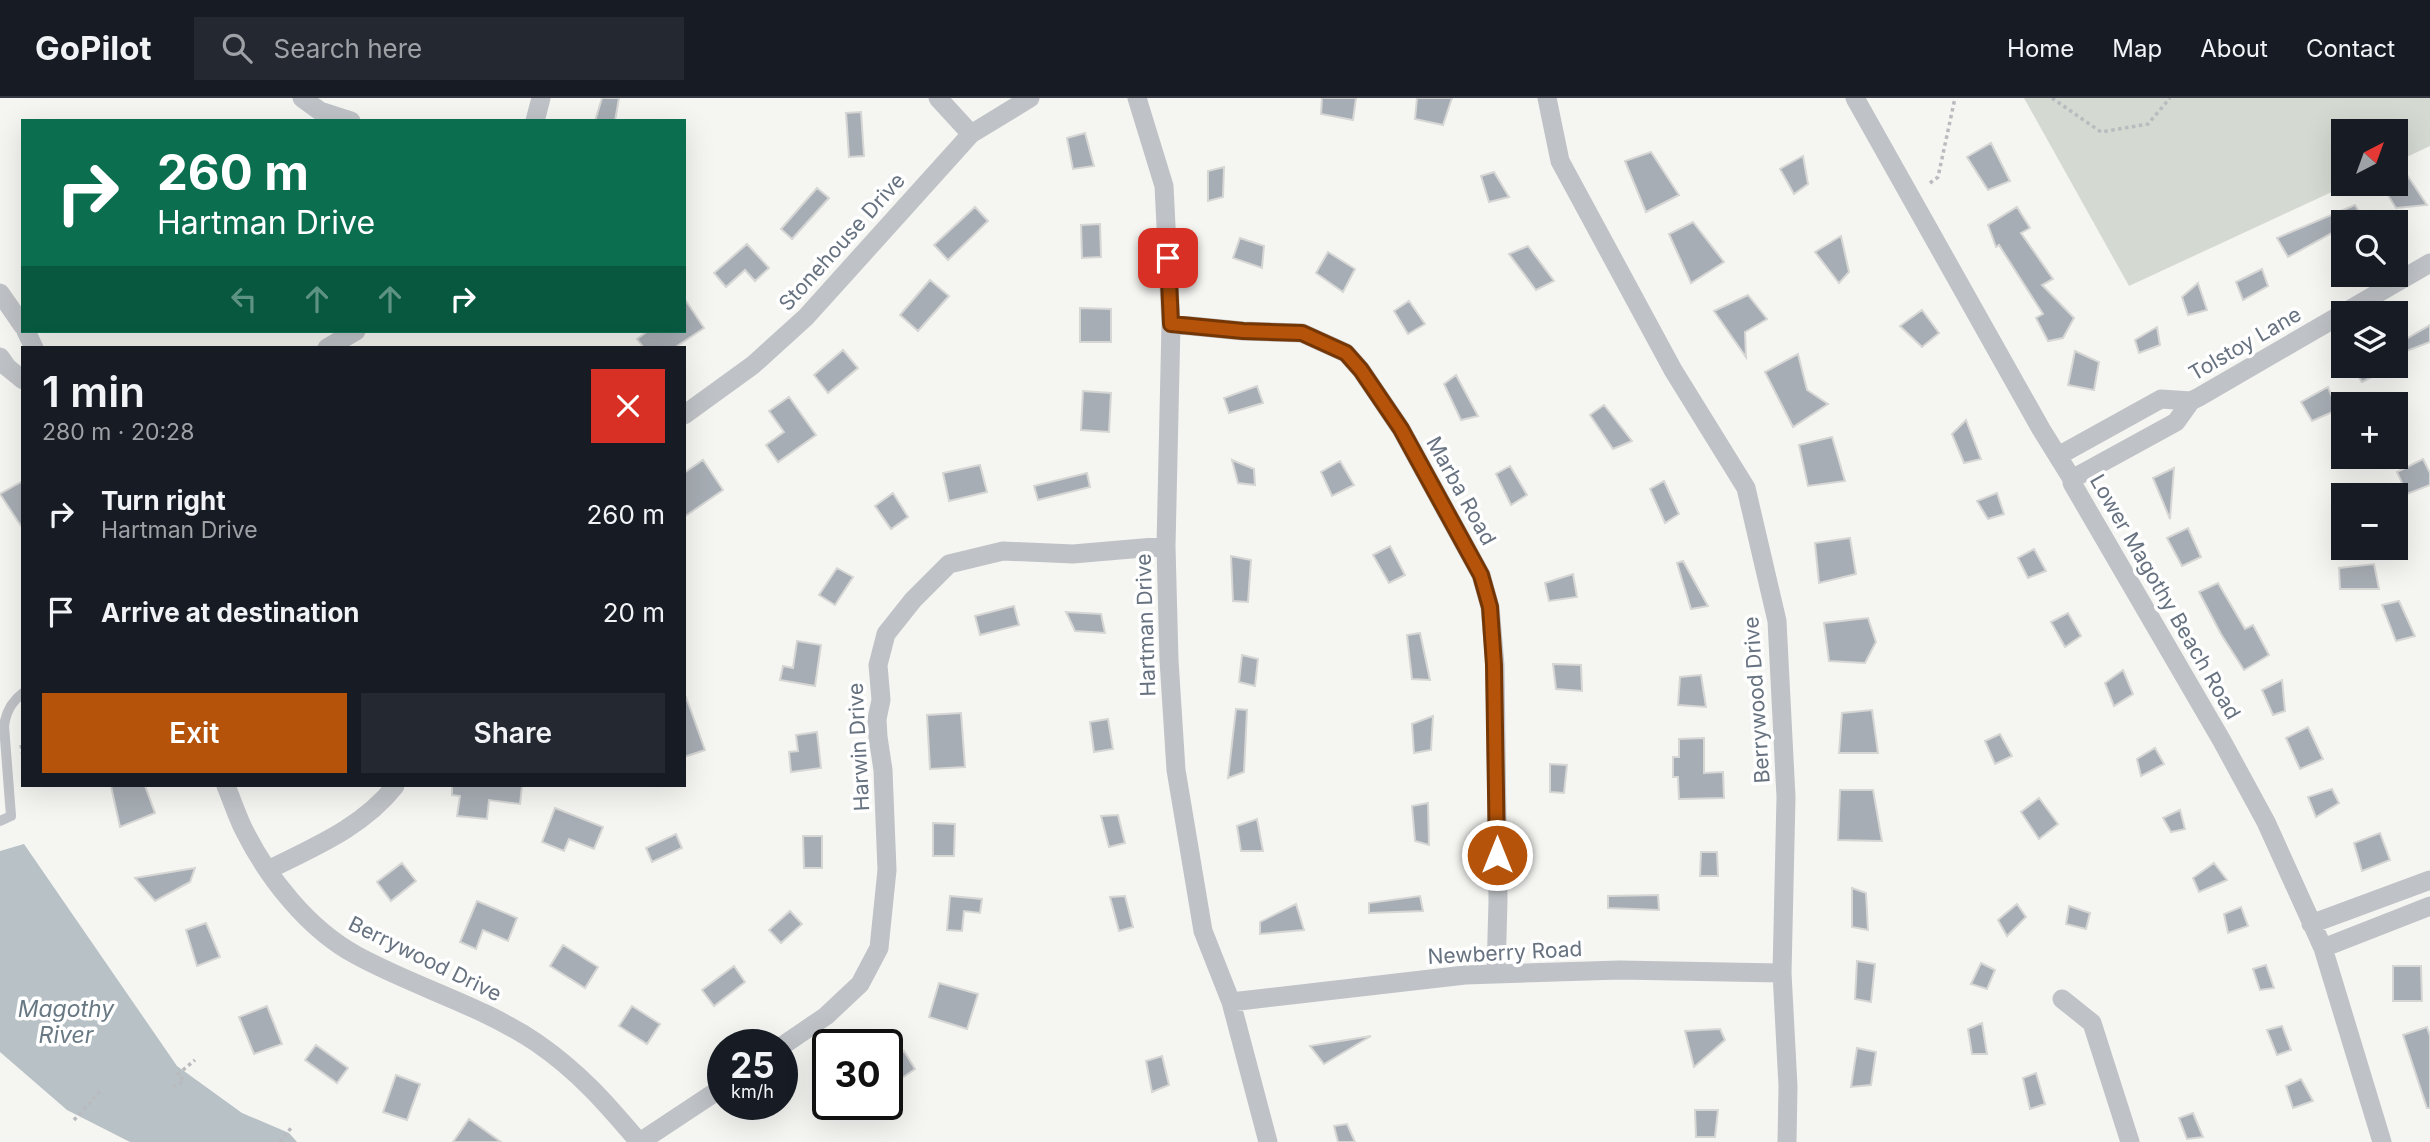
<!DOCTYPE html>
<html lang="en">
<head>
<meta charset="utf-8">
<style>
	:root { --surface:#171b24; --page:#242831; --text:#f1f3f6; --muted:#9ea1a6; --line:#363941; --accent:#b45309 }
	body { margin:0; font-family:Inter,sans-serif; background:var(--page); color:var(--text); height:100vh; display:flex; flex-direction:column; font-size:26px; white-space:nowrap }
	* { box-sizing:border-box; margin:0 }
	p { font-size:23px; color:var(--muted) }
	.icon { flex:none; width:38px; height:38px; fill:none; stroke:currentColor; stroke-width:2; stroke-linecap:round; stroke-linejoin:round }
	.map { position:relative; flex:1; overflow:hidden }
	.sheet { position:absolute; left:21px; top:248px; width:665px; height:441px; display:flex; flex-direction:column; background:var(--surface); border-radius:0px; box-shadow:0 7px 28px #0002 }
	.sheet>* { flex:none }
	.hud { position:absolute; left:21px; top:21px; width:665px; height:214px; border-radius:0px; box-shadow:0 7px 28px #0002; background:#0b6e4f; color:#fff; overflow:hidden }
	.needle { width:46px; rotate:41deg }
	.tools { position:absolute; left:2331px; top:21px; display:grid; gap:14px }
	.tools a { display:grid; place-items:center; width:77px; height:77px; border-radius:0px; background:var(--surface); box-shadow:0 7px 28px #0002; font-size:35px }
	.speed { position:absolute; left:707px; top:931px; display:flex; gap:14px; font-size:35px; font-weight:700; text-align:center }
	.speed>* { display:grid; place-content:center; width:91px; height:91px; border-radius:50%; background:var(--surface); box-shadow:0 7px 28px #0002; line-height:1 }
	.speed small { font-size:18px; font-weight:400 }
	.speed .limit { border:4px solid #111; border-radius:10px; background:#fff; color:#111 }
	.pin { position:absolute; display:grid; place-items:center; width:60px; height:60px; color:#fff; margin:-30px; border-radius:14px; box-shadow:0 4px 10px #0006 }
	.me { position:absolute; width:77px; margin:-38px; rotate:0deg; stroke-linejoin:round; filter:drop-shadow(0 0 5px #0008) }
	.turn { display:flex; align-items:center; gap:24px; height:147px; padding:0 21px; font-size:32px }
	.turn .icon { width:91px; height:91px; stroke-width:2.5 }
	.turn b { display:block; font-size:49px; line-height:60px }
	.lanes { display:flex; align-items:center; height:66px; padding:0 21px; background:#0003; justify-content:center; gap:35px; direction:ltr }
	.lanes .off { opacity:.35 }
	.round { display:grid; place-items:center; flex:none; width:74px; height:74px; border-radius:0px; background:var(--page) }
	.summary { display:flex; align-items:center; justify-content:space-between; height:119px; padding:0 21px }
	h1 { font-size:42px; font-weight:600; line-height:52px }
	.cta { display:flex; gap:14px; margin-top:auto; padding:14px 21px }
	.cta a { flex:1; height:80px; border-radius:0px; background:var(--accent); color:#fff; font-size:28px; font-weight:600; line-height:80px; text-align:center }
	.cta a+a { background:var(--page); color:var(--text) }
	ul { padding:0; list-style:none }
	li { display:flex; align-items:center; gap:21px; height:98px; padding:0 21px }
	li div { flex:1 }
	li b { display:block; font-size:26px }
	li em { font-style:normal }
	header { display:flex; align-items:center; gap:42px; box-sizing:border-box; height:98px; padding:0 35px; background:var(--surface); border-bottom:2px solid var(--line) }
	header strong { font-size:33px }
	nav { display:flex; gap:38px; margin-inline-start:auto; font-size:24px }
	.search { width:490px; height:63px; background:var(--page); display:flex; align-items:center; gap:18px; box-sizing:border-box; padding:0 24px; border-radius:0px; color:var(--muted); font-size:26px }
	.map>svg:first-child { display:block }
	.green { fill:#d4dad2 }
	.water { fill:#b8c1c6 }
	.building { fill:#a7adb4; stroke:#d6d7d5; stroke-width:2 }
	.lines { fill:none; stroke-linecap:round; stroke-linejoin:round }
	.path { stroke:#b9bbbe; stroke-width:3.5; stroke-dasharray:3.5 3.5; stroke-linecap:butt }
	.service { stroke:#bfc2c6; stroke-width:10 }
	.minor { stroke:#bfc2c6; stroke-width:19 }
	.route-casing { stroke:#753606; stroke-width:18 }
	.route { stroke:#b45309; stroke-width:12 }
	.labels { text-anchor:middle; stroke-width:7; stroke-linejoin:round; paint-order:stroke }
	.street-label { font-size:21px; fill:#677280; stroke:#fff }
	.water-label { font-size:23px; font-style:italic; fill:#687984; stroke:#fff }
</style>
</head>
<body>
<header>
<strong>GoPilot</strong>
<div class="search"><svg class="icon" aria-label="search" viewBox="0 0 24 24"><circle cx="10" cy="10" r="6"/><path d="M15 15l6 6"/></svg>Search here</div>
<nav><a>Home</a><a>Map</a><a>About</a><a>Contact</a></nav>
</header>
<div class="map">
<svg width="2430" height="1044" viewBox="0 0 2430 1044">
	<rect width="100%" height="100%" fill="#f5f5f2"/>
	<path class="green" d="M2024 0H2430V48L2396 64V33H2343V86H2349L2129 188Z"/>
	<path class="water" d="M24 746 177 968 242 1015 289 1035 297 1044H130L67 1012 0 954V753Z"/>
	<path class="building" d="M602 0H619L615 23H595Z
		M1322 0H1356L1353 22 1321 16Z
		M1417 0H1452L1443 27 1415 21Z
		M861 14 864 58 849 59 846 15Z
		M1085 35 1094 68 1073 71 1067 40Z
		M1991 45 2010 83 1988 92 1967 59Z
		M1651 54 1679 97 1646 114 1625 63Z
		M1803 58 1808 86 1794 96 1780 71Z
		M1224 69 1223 99 1208 103V73Z
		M1494 74 1509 99 1489 104 1481 78Z
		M2407 77 2427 107 2396 110 2386 94Z
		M817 90 829 100 792 141 781 131Z
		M2355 107 2365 124H2343V129L2288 159 2277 140Z
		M975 109 988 123 948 162 934 147Z
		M2017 109 2030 130 2021 135 2053 181 2042 187 2074 220 2063 240 2048 243 2036 220 2043 216 1999 147 1996 149 1988 127Z
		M1693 124 1724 164 1691 185 1669 136Z
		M1100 126 1101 159 1082 160 1081 127Z
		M1841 138 1849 174 1839 185 1815 154Z
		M1240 140 1264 148 1262 170 1233 160Z
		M747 146 769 170 755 183 745 172 726 189 714 175Z
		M1528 148 1554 183 1536 192 1509 156Z
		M1328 154 1355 171 1343 194 1316 175Z
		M2262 171 2268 188 2243 202 2236 184Z
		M930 182 949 198 918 233 900 217Z
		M2198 185 2207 212 2188 217 2182 199Z
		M1748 197 1767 221 1745 234 1746 259 1714 213Z
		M684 200 704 230 674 250H644L637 241 648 233H684Z
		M1409 203 1425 226 1408 236 1394 213Z
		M1080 210 1111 211V244H1080Z
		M1922 212 1939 235 1922 249 1900 228Z
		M2430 227V244L2396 257V247Z
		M2157 229 2160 247 2139 255 2135 242Z
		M843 252 858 270 828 295 814 277Z
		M2075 253 2099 264 2094 292 2068 287Z
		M1798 256 1807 292 1828 306 1793 329 1765 274Z
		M2351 268H2393L2362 284Z
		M1456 277 1478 318 1461 322 1444 286Z
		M1257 288 1263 305 1229 315 1224 300Z
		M2328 289 2337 312 2312 323 2301 304Z
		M1083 293 1111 295 1109 334 1081 332Z
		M789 299 816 337 778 364 766 347 784 334 769 313Z
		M1604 307 1632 343 1613 351 1590 317Z
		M1966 322 1981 361 1964 365 1952 336Z
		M1832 339 1845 383 1808 388 1799 347Z
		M2423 361 2430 375V387L2407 396 2397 374Z
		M703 362 723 392 684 419V375Z
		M1232 362 1254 371 1255 387 1238 385Z
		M1340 363 1354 387 1332 398 1321 374Z
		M980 367 987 394 949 403 943 375Z
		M1510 368 1527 397 1511 407 1496 376Z
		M2174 370 2170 421 2153 380Z
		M1087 375 1090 389 1038 402 1034 388Z
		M23 383V431L0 396Z
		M1664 383 1679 416 1665 425 1650 391Z
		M893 395 908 419 891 431 875 408Z
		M1997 395 2004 416 1988 421 1977 403Z
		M2188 430 2201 459 2182 468 2167 440Z
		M1850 440 1856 476 1819 485 1815 445Z
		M1390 448 1405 477 1389 485 1373 457Z
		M2034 451 2046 473 2028 480 2018 460Z
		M1231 458 1251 462 1248 504 1233 503Z
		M1683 463 1708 508 1691 511 1677 465Z
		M2374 466 2379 491H2340L2339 470Z
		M837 470 853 479 835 507 819 497Z
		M1573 476 1577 499 1549 503 1545 485Z
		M2218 485 2245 531 2253 527 2269 557 2244 572 2221 536 2199 494Z
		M2399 503 2415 538 2396 543 2382 507Z
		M1014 508 1019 527 980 537 975 518Z
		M1066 514 1101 516 1105 535 1075 533Z
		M2068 515 2081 538 2065 549 2051 524Z
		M1868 520 1876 544 1865 565 1829 563 1824 525Z
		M1420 535 1430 582 1412 581 1407 537Z
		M797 543 821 547 815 588 780 582 783 568 793 570Z
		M1242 557 1258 561 1255 588 1239 584Z
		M1553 566 1581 567 1582 593 1556 591Z
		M2123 572 2133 596 2114 608 2105 585Z
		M1701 577 1706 609 1678 607 1680 579Z
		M2282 582 2285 613 2273 617 2262 592Z
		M686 599 705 652 684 659V600Z
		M1236 611 1247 612 1244 674 1228 680Z
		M1872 612 1878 655H1839L1842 615Z
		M961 615 965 669 930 671 927 617Z
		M1433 618 1431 652 1414 655 1412 626Z
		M1108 621 1113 651 1094 654 1090 624Z
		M2308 629 2323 661 2300 671 2286 640Z
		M817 634 821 670 791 674 789 654 798 653 796 637Z
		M2000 636 2012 658 1995 666 1985 643Z
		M1704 640V675L1723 674 1724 700 1679 701 1678 679H1673V659H1679V641Z
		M2155 650 2164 666 2141 678 2137 661Z
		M1550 666 1567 667 1564 695 1550 694Z
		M111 688H145L155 715 120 729Z
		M452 688H522L520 706 489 702 487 721 457 718 460 698 452 697Z
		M2332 691 2339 705 2316 719 2308 699Z
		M1840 692H1873L1882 743 1838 742Z
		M2039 700 2058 726 2039 741 2021 714Z
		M1428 705 1429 747 1415 743 1412 708Z
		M555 710 603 729 594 751 569 741 564 753 542 744Z
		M2180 712 2185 731 2171 734 2163 720Z
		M1118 717 1125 745 1109 749 1101 718Z
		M1257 721 1263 753H1241L1237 728Z
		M933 725 955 726 954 758H933Z
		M2380 735 2390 762 2362 773 2354 745Z
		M676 736 682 750 652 764 646 750Z
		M803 738H822V770H804Z
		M1701 754H1717L1718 778H1700Z
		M402 765 416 783 391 803 377 784Z
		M2214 765 2227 782 2199 794 2193 780Z
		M195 770 190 784 155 803 135 780Z
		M1852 790 1866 795 1868 832 1852 829Z
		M1658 797 1659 812 1608 810V798Z
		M950 798 982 801 980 815 964 813 962 833 947 832Z
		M1125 798 1133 829 1119 833 1110 799Z
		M1420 798 1423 813 1369 815V805Z
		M477 803 517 820 508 843 483 832 476 851 460 844Z
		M1296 806 1304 832 1260 836V824Z
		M2017 806 2026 819 2007 838 1998 822Z
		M2069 808 2090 815 2086 831 2066 826Z
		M2241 809 2248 828 2228 835 2224 816Z
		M790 813 802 826 781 845 769 832Z
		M206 825 220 859 197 868 186 832Z
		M563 847 598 869 585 890 550 868Z
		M1857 863 1875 866 1871 904 1855 901Z
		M1981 865 1995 872 1987 891 1971 886Z
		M2266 867 2274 890 2260 892 2253 871Z
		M734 868 745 884 714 908 702 892Z
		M2393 868H2421L2422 903H2393Z
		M939 885 978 896 967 931 929 919Z
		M267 908 282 946 254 956 239 919Z
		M632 908 660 926 647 946 619 928Z
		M1982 925 1987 956H1972L1968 931Z
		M2282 928 2291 952 2277 957 2267 932Z
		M2427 929 2430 938V1010H2427L2403 937Z
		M1720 931 1725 942 1694 969 1685 933Z
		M1371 938 1324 966 1310 948Z
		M316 947 348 970 337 985 305 962Z
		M1857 950 1876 954 1871 987 1851 989Z
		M904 953 915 971 902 980 891 962Z
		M1162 958 1169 987 1152 994 1146 963Z
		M2036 975 2045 1006 2030 1011 2023 980Z
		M396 977 420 986 407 1022 383 1014Z
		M2301 981 2313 1003 2293 1010 2286 988Z
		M1695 1012H1718L1715 1039H1696Z
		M2193 1015 2203 1039 2187 1041 2179 1020Z
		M469 1021 501 1044H453Z
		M1347 1026 1355 1044H1338L1334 1028Z"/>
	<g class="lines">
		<path class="path" d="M2052 0 2101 34 2148 26 2170 0
			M1930 85 1938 79 1955 0
			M21 647 23 658
			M173 989 184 983 178 976 195 962
			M74 1022 102 991
			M280 1044 291 1030"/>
		<path class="service" d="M0 723 11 718 4 628C6 614 11 604 23 595"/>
		<path class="minor" d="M302 0 320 13 351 23
			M938 0 971 36
			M1137 0 1164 88 1171 226 1166 448 1169 562 1176 672 1203 833 1231 904 1268 1044
			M1547 0 1560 63 1673 272 1746 390 1777 523 1786 699 1782 875 1788 988 1787 1044
			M1855 0 2041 331 2072 381V385L2222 643 2266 724 2323 850 2382 1044
			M535 23 541 0
			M0 195 23 228
			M1171 226 1243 233 1302 235 1346 255 1361 272 1401 331 1481 477 1490 509 1495 567 1498 803 1496 875
			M26 233 34 250
			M327 250 356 233
			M0 259 7 269 23 282
			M684 317 753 267 806 219 971 36 1030 0
			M2058 358 2161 301 2191 303
			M2072 381 2176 324 2191 303 2199 299 2430 165
			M226 688C232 702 237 718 244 732 268 780 308 831 356 857 414 889 481 907 537 945 579 974 606 1005 639 1044
			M268 772C314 749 363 729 395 688
			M2311 826 2430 782
			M2323 850 2430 808
			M2062 901 2092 925 2130 1044
			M1231 904 1465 877 1620 872 1782 875
			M782 948 826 918 860 886 879 850 887 772 883 672 878 639 877 621 881 602 878 567 886 536 913 502 949 466 1003 453 1073 456 1166 448
			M640 1044 723 989"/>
	</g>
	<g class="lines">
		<g class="route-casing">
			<path id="route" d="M1168 160 1171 226 1243 233 1302 235 1346 255 1361 272 1401 331 1481 477 1490 509 1494 567 1497 757"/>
		</g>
		<use href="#route" class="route"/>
	</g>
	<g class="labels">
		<g class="street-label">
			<text transform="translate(842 144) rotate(-48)" y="7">Stonehouse Drive</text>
			<text transform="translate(2245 246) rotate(-30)" y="7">Tolstoy Lane</text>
			<text transform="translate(1461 393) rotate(61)" y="7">Marba Road</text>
			<text transform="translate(2165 499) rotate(60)" y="7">Lower Magothy Beach Road</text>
			<text transform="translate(1146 527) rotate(-92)" y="7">Hartman Drive</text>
			<text transform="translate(1757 602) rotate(-94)" y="7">Berrywood Drive</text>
			<text transform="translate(859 649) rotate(-93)" y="7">Harwin Drive</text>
			<text transform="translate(1505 855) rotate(-3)" y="7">Newberry Road</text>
			<text transform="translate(425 861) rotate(26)" y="7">Berrywood Drive</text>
		</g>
		<g class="water-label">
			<text x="66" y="919">Magothy<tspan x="66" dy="26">River</tspan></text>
		</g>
	</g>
</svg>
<div class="tools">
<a><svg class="needle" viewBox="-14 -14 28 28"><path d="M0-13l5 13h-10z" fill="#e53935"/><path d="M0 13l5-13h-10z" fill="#9ea1a6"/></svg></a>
<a><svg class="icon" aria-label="search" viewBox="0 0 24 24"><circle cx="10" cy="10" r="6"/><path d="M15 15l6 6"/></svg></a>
<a><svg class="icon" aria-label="layers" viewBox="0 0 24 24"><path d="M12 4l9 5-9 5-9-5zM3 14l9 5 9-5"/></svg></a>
<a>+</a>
<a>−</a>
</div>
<div class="speed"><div>25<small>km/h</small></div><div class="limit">30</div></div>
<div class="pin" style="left:1168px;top:160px;background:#d93025"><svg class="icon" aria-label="arrive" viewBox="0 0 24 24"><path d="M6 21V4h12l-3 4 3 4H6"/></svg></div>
<svg class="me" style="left:1497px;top:757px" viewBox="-20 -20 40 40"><circle r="17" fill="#b45309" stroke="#fff" stroke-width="3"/><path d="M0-11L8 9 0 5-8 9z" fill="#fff"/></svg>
<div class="hud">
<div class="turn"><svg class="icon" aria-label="right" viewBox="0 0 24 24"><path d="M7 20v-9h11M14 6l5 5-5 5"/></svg><div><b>260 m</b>Hartman Drive</div></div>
<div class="lanes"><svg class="icon off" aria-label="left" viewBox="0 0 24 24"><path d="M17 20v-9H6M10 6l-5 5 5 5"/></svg><svg class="icon off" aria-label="ahead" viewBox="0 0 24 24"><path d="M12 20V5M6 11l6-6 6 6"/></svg><svg class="icon off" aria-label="ahead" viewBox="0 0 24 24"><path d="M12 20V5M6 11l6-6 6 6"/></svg><svg class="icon" aria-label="right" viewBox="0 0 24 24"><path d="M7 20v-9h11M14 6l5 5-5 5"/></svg></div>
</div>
<section class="sheet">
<div class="summary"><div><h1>1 min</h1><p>280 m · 20:28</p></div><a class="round" style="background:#d93025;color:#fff"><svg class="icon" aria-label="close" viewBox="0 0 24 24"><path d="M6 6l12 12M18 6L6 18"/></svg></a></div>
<ul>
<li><svg class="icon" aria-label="right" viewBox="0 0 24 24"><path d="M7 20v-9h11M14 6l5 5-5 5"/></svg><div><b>Turn right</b><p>Hartman Drive</p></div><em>260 m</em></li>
<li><svg class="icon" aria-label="arrive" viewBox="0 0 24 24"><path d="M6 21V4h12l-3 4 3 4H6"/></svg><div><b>Arrive at destination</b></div><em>20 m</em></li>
</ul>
<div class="cta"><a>Exit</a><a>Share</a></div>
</section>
</div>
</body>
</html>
